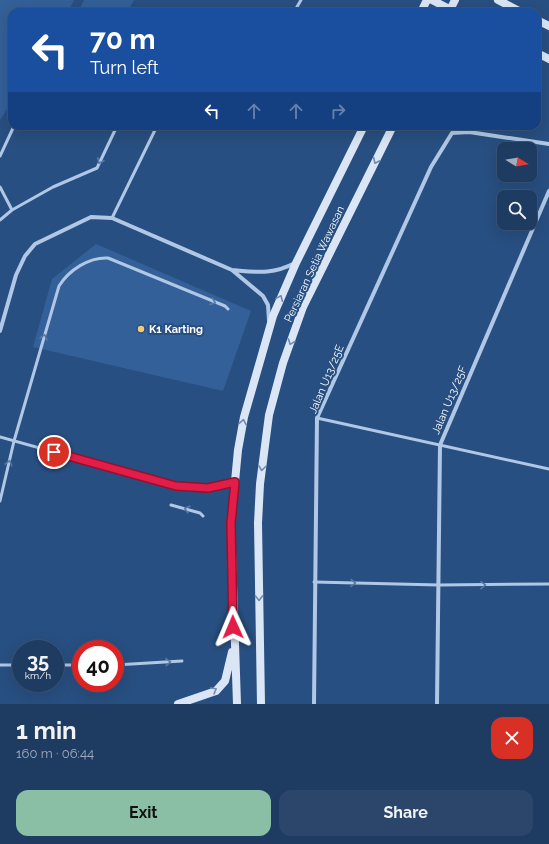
<!DOCTYPE html>
<html lang="en">
<head>
<meta charset="utf-8">
<style>
	:root { --surface:#1e3b61; --page:#2b466a; --text:#f1f3f6; --muted:#a1adbd; --line:#3c5576; --accent:#8abfa5 }
	body { margin:0; font-family:Raleway,sans-serif; background:var(--page); color:var(--text); height:100vh; display:flex; flex-direction:column; font-size:15px; white-space:nowrap }
	* { box-sizing:border-box; margin:0 }
	p { font-size:13px; color:var(--muted) }
	.icon { flex:none; width:22px; height:22px; fill:none; stroke:currentColor; stroke-width:2; stroke-linecap:round; stroke-linejoin:round }
	.map { position:relative; height:704px; overflow:hidden }
	.panel { display:flex; flex-direction:column; background:var(--surface); flex:1 }
	.panel>* { flex:none }
	.top-card { position:absolute; left:8px; top:8px; width:533px; height:122px; border-radius:12px; box-shadow:0 4px 16px #0002,0 0 0 1px var(--line); background:#1a4fa0; color:#fff; overflow:hidden }
	.needle { width:26px; rotate:101deg }
	.buttons { position:absolute; left:497px; top:142px; display:grid; gap:8px }
	.buttons a { display:grid; place-items:center; width:40px; height:40px; border-radius:8px; background:var(--surface); box-shadow:0 4px 16px #0002,0 0 0 1px var(--line); font-size:20px }
	.speed { position:absolute; left:12px; top:640px; display:flex; gap:8px; font-size:20px; font-weight:700; text-align:center }
	.speed>* { display:grid; place-content:center; width:52px; height:52px; border-radius:50%; background:var(--surface); box-shadow:0 4px 16px #0002,0 0 0 1px var(--line); line-height:1 }
	.speed small { font-size:10px; font-weight:400 }
	.speed .limit { border:6px solid #d22; background:#fff; color:#111 }
	.pin { position:absolute; display:grid; place-items:center; width:34px; height:34px; color:#fff; margin:-17px; border:2px solid #fff; border-radius:50%; box-shadow:0 1px 4px #0007 }
	.me { position:absolute; width:44px; margin:-22px; rotate:359deg; stroke-linejoin:round; filter:drop-shadow(0 0 3px #0008) }
	.turn { display:flex; align-items:center; gap:14px; height:84px; padding:0 16px; font-size:18px }
	.turn .icon { width:52px; height:52px; stroke-width:2.5 }
	.turn b { display:block; font-size:28px; line-height:34px }
	.lanes { display:flex; align-items:center; height:38px; padding:0 16px; background:#0003; justify-content:center; gap:20px; direction:ltr }
	.lanes .off { opacity:.35 }
	.round { display:grid; place-items:center; flex:none; width:42px; height:42px; border-radius:12px; background:var(--page) }
	.headline { display:flex; align-items:center; justify-content:space-between; height:68px; padding:0 16px }
	h1 { font-size:24px; font-weight:700; line-height:30px }
	.action { display:flex; gap:8px; margin-top:auto; padding:8px 16px }
	.action a { flex:1; height:46px; border-radius:12px; background:var(--accent); color:#111; font-size:16px; font-weight:700; line-height:46px; text-align:center }
	.action a+a { background:var(--page); color:var(--text) }
	.map>svg:first-child { display:block }
	.green { fill:#336098 }
	.lines { fill:none; stroke-linecap:round; stroke-linejoin:round }
	.lane { stroke:#b0c8e6; stroke-width:3 }
	.street { stroke:#b0c8e6; stroke-width:4 }
	.secondary { stroke:#dae6f6; stroke-width:8 }
	.oneway { stroke:#5879a4 }
	.oneway2 { stroke:#6f8bb0 }
	.route-casing { stroke:#92132f; stroke-width:10 }
	.route { stroke:#e11d48; stroke-width:7 }
	.poi-dot { fill:#edcc77; stroke:#284f81; stroke-width:1.5 }
	.labels { text-anchor:middle; stroke-width:4; stroke-linejoin:round; paint-order:stroke }
	.street-label { font-size:11px; fill:#fff; stroke:#284f81 }
	.poi-label { font-size:11px; font-weight:bold; fill:#fff; stroke:#284f81; text-anchor:start }
</style>
</head>
<body>
<div class="map">
<svg width="549" height="704" viewBox="0 0 549 704">
	<rect width="100%" height="100%" fill="#284f81"/>
	<path class="green" d="M0 0H74L68 12H12V101L0 120Z
		M84 0H134L127 12H78Z
		M96 244 251 311 223 391 33 347 52 279Z"/>
	<g class="lines">
		<path class="lane" d="M294 12 301 0
			M248 126H249
			M0 156 14 126
			M0 187 12 210 53 187 97 168 117 126
			M112 218 157 126
			M0 220 12 210
			M317 418 549 469
			M0 437 176 486 209 488 233 483
			M0 501 14 441 59 286C69 270 89 257 108 258L225 306 228 309
			M171 505 200 513 203 516
			M314 582 439 585 549 584
			M0 665H21
			M55 665H81
			M115 665 182 661"/>
		<path class="street" d="M232 270C257 272 272 275 295 263
			M0 331 16 275 25 256 35 244 91 217 112 218 232 270 263 296 268 305 269 321
			M314 704 317 418 431 167 452 133 469 132 549 144
			M437 704 440 445 549 191"/>
		<path class="secondary" d="M432 0 455 12
			M498 0 521 12
			M421 12 427 0
			M449 12 455 0
			M537 20 549 26
			M537 53 549 59
			M178 704 216 691 225 681 232 652
			M237 704 231 523 238 450 244 417 273 316 296 263 364 126
			M261 704 258 523 260 484 269 415 283 363 303 307 393 126"/>
	</g>
	<defs><path id="oneway-chevron" d="M-2-3.5L2.5 0L-2 3.5" fill="none" stroke-width="1.6" stroke-linecap="round" stroke-linejoin="round"/></defs>
	<g class="oneway">
		<use href="#oneway-chevron" transform="translate(100 161) rotate(116)"/>
		<use href="#oneway-chevron" transform="translate(213 302) rotate(21)"/>
		<use href="#oneway-chevron" transform="translate(44 337) rotate(-74)"/>
		<use href="#oneway-chevron" transform="translate(9 463) rotate(-76)"/>
		<use href="#oneway-chevron" transform="translate(187 509) rotate(-164)"/>
		<use href="#oneway-chevron" transform="translate(353 583) rotate(1)"/>
		<use href="#oneway-chevron" transform="translate(483 585) rotate(-1)"/>
		<use href="#oneway-chevron" transform="translate(168 662) rotate(-2)"/>
	</g>
	<g class="oneway2">
		<use href="#oneway-chevron" transform="translate(376 161) rotate(116)"/>
		<use href="#oneway-chevron" transform="translate(280 298) rotate(-66)"/>
		<use href="#oneway-chevron" transform="translate(291 342) rotate(110)"/>
		<use href="#oneway-chevron" transform="translate(243 422) rotate(-79)"/>
		<use href="#oneway-chevron" transform="translate(262 468) rotate(97)"/>
		<use href="#oneway-chevron" transform="translate(259 598) rotate(89)"/>
		<use href="#oneway-chevron" transform="translate(214 690) rotate(-30)"/>
	</g>
	<g class="lines">
		<g class="route-casing">
			<path id="route" d="M54 452 176 486 208 488 235 482 231 523 233 627"/>
		</g>
		<use href="#route" class="route"/>
	</g>
	<circle class="poi-dot" cx="141" cy="329" r="4"/>
	<g class="labels">
		<g class="street-label">
			<text transform="translate(314 264) rotate(-65)" y="4">Persiaran Setia Wawasan</text>
			<text transform="translate(326 379) rotate(-67)" y="4">Jalan U13/25E</text>
			<text transform="translate(449 400) rotate(-67)" y="4">Jalan U13/25F</text>
		</g>
		<g class="poi-label">
			<text x="149" y="333">K1 Karting</text>
		</g>
	</g>
</svg>
<div class="buttons">
<a><svg class="needle" viewBox="-14 -14 28 28"><path d="M0-13l5 13h-10z" fill="#e53935"/><path d="M0 13l5-13h-10z" fill="#a1adbd"/></svg></a>
<a><svg class="icon" aria-label="search" viewBox="0 0 24 24"><circle cx="10" cy="10" r="6"/><path d="M15 15l6 6"/></svg></a>
</div>
<div class="speed"><div>35<small>km/h</small></div><div class="limit">40</div></div>
<div class="pin" style="left:54px;top:452px;background:#d93025"><svg class="icon" aria-label="arrive" viewBox="0 0 24 24"><path d="M6 21V4h12l-3 4 3 4H6"/></svg></div>
<svg class="me" style="left:233px;top:627px" viewBox="-20 -20 40 40"><path d="M0-17L14 15 0 8-14 15z" fill="#e11d48" stroke="#fff" stroke-width="4"/></svg>
<div class="top-card">
<div class="turn"><svg class="icon" aria-label="left" viewBox="0 0 24 24"><path d="M17 20v-9H6M10 6l-5 5 5 5"/></svg><div><b>70 m</b>Turn left</div></div>
<div class="lanes"><svg class="icon" aria-label="left" viewBox="0 0 24 24"><path d="M17 20v-9H6M10 6l-5 5 5 5"/></svg><svg class="icon off" aria-label="ahead" viewBox="0 0 24 24"><path d="M12 20V5M6 11l6-6 6 6"/></svg><svg class="icon off" aria-label="ahead" viewBox="0 0 24 24"><path d="M12 20V5M6 11l6-6 6 6"/></svg><svg class="icon off" aria-label="right" viewBox="0 0 24 24"><path d="M7 20v-9h11M14 6l5 5-5 5"/></svg></div>
</div>
</div>
<section class="panel">
<div class="headline"><div><h1>1 min</h1><p>160 m · 06:44</p></div><a class="round" style="background:#d93025;color:#fff"><svg class="icon" aria-label="close" viewBox="0 0 24 24"><path d="M6 6l12 12M18 6L6 18"/></svg></a></div>
<div class="action"><a>Exit</a><a>Share</a></div>
</section>
</body>
</html>
